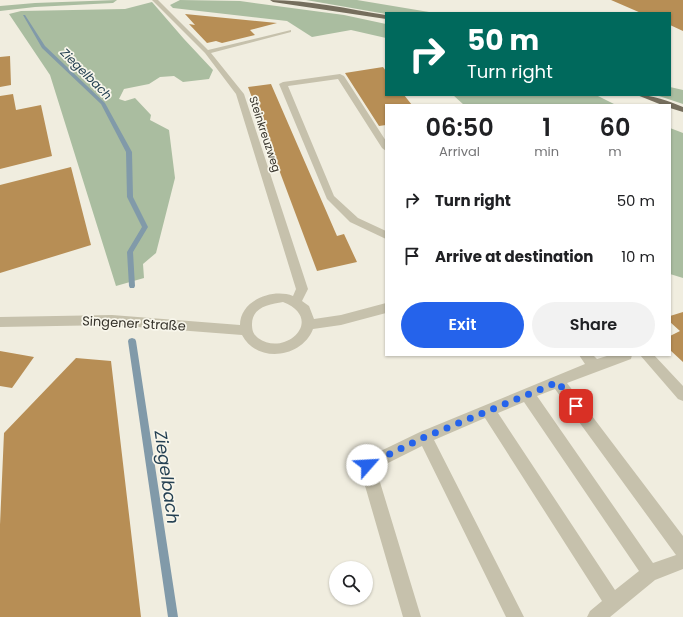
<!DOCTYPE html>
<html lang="en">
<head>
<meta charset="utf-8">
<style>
	:root { --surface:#fff; --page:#f2f2f2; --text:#202124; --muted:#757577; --accent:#2563eb }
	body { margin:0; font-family:Poppins,sans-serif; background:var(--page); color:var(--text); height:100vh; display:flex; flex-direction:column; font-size:15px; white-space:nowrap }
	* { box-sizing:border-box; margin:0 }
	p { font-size:13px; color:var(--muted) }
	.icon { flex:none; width:22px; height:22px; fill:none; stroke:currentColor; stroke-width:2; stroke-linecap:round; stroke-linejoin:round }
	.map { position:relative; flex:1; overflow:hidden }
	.panel { position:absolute; left:385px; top:104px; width:286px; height:252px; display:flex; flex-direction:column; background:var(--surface); border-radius:0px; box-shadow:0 1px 3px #0004 }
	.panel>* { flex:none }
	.banner { position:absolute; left:385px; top:12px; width:286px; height:84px; border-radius:0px; box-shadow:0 1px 3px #0004; background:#00695c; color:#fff; overflow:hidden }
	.tools { position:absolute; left:329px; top:561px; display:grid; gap:8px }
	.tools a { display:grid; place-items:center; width:44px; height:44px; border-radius:50%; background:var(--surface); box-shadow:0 1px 3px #0004; font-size:20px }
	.pin { position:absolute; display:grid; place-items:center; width:34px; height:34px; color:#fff; margin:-17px; border-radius:8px; box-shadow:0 2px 6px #0006 }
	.me { position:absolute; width:44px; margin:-22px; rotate:64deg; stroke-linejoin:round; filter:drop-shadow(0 0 3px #0008) }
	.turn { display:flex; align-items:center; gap:14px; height:84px; padding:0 16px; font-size:18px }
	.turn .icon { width:52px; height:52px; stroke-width:2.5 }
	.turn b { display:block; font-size:28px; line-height:34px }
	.eta { display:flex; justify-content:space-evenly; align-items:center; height:68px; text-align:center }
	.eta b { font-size:24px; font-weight:600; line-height:28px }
	.button { display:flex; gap:8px; margin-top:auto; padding:8px 16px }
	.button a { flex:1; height:46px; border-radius:24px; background:var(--accent); color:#fff; font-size:16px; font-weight:600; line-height:46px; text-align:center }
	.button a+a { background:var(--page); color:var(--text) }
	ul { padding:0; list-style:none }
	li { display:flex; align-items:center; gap:12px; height:56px; padding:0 16px }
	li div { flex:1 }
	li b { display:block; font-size:15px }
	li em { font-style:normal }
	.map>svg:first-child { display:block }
	.green { fill:#aabda0 }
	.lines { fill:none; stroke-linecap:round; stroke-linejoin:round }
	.stream { fill:#819aa9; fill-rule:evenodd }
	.building { fill:#b78e55 }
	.minor { fill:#c6c1ac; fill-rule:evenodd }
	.major { fill:#756e5d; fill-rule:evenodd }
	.route { stroke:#2563eb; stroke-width:7; stroke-dasharray:0 12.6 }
	.labels { text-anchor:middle; stroke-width:3.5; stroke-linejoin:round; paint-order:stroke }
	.far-street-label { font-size:11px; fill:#35322a; stroke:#f8f6eb }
	.far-water-label { font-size:12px; font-style:italic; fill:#244052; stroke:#f8f6eb }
	.street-label { font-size:13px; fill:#35322a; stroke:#f8f6eb }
	.near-water-label { font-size:17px; font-style:italic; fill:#244052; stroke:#f8f6eb }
</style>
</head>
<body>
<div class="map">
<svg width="683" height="617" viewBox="0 0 683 617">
	<rect width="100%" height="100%" fill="#f0eddf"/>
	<path class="green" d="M117 0 113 3 35 7 0 11V6L35 3Z
		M180 0 240 1 344 15 386 24V38L351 30 312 37 287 21 173 8 170 5Z
		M306 0H357L435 13 386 14Z
		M152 2 184 39 213 70 209 79 183 82 174 76 160 77 149 84 124 89 119 99 125 101 135 98 151 115 150 120 169 130 175 178 156 253 143 264 144 278 116 286 50 75 9 14 21 11 125 9Z
		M670 87 683 90V104L656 95H670Z
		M453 95H596L616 105H464Z
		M670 128 683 133V278L670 274Z"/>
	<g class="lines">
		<path class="stream" d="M23 15H25L45 46 105 103 132 152 133 197 148 227 133 252 135 286 134 288H130L129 286 127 252 142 227 127 197 126 152 101 104 42 48Z
			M132 338 135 339 136 341 178 617H168L128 341 129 339Z"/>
	</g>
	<path class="building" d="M611 0H683V31L670 25V13H641Z
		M185 14 277 23 250 30 255 35 222 43 216 41 207 43 189 24 195 25Z
		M10 56 11 85 0 87V57Z
		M383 67 386 71V95H404L412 105H386V125L379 126 345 73Z
		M271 84 337 236 344 234 357 262 317 271 248 87Z
		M13 94 16 110 41 105 52 156 0 169V96Z
		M71 167 91 245 0 273V185Z
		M683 312V362L670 350V336L680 331 670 322V316Z
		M0 351 34 357 12 388 0 386Z
		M76 358 111 361 141 617H0V525L4 433Z"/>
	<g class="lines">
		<path class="minor" d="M152 0H158L208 50 291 30V32L211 53 244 94 308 289 302 301 309 306 314 319 341 315 386 303V313L341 325 313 329C302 358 257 364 242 335L112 325 0 327V317L112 315 240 325C240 300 273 288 293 296L296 289 236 94 205 53ZM283 302C326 319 285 358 258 338 253 334 252 330 252 324 252 307 270 304 283 302Z
			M340 74 344 76 386 141V151L382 148 338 79 288 86 334 196 358 218 386 231V239L350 222 327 199 279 84 283 82Z
			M579 355H593L597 359 610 355H632L631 359 567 383 683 536V569L655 580 610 617H587L590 611 602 601 485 418 434 440 524 617H506L422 446 376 469 421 617H403L359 465 362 460 420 432 585 364ZM555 389 676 555 653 563 537 396ZM524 402 639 571 615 590 498 413Z
			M640 355H654L683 386V401L678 399Z"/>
		<path class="major" d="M270 0C309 0 348 9 386 15V19L273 2Z
			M637 95C653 95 668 101 683 107V112L670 108V105H662Z"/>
	</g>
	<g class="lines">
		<path class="route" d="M367 465 425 437 558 382 576 406"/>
	</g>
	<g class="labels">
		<g class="far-street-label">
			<text transform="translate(265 134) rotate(72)" y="4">Steinkreuzweg</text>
		</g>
		<g class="far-water-label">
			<text transform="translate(86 74) rotate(45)" y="4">Ziegelbach</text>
		</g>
		<g class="street-label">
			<text transform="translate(134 323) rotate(3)" y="5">Singener Straße</text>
		</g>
		<g class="near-water-label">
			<text transform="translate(167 477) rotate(82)" y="6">Ziegelbach</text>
		</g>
	</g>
</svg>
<div class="tools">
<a><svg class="icon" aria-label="search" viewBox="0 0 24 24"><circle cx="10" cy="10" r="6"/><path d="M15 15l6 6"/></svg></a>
</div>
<div class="pin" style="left:576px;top:406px;background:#d93025"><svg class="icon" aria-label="arrive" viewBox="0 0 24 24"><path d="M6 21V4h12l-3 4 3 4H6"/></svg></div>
<svg class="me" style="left:367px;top:465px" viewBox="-20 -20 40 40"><circle r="19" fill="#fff"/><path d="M0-13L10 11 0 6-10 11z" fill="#2563eb"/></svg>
<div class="banner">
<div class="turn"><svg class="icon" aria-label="right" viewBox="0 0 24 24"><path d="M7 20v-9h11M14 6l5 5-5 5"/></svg><div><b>50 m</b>Turn right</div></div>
</div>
<section class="panel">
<div class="eta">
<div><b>06:50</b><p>Arrival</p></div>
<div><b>1</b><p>min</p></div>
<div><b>60</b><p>m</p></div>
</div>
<ul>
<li><svg class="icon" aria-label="right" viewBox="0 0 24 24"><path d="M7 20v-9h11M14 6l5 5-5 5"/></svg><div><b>Turn right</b></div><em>50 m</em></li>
<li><svg class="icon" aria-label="arrive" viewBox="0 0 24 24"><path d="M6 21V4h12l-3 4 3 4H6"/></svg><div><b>Arrive at destination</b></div><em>10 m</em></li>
</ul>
<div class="button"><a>Exit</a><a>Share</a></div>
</section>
</div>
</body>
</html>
